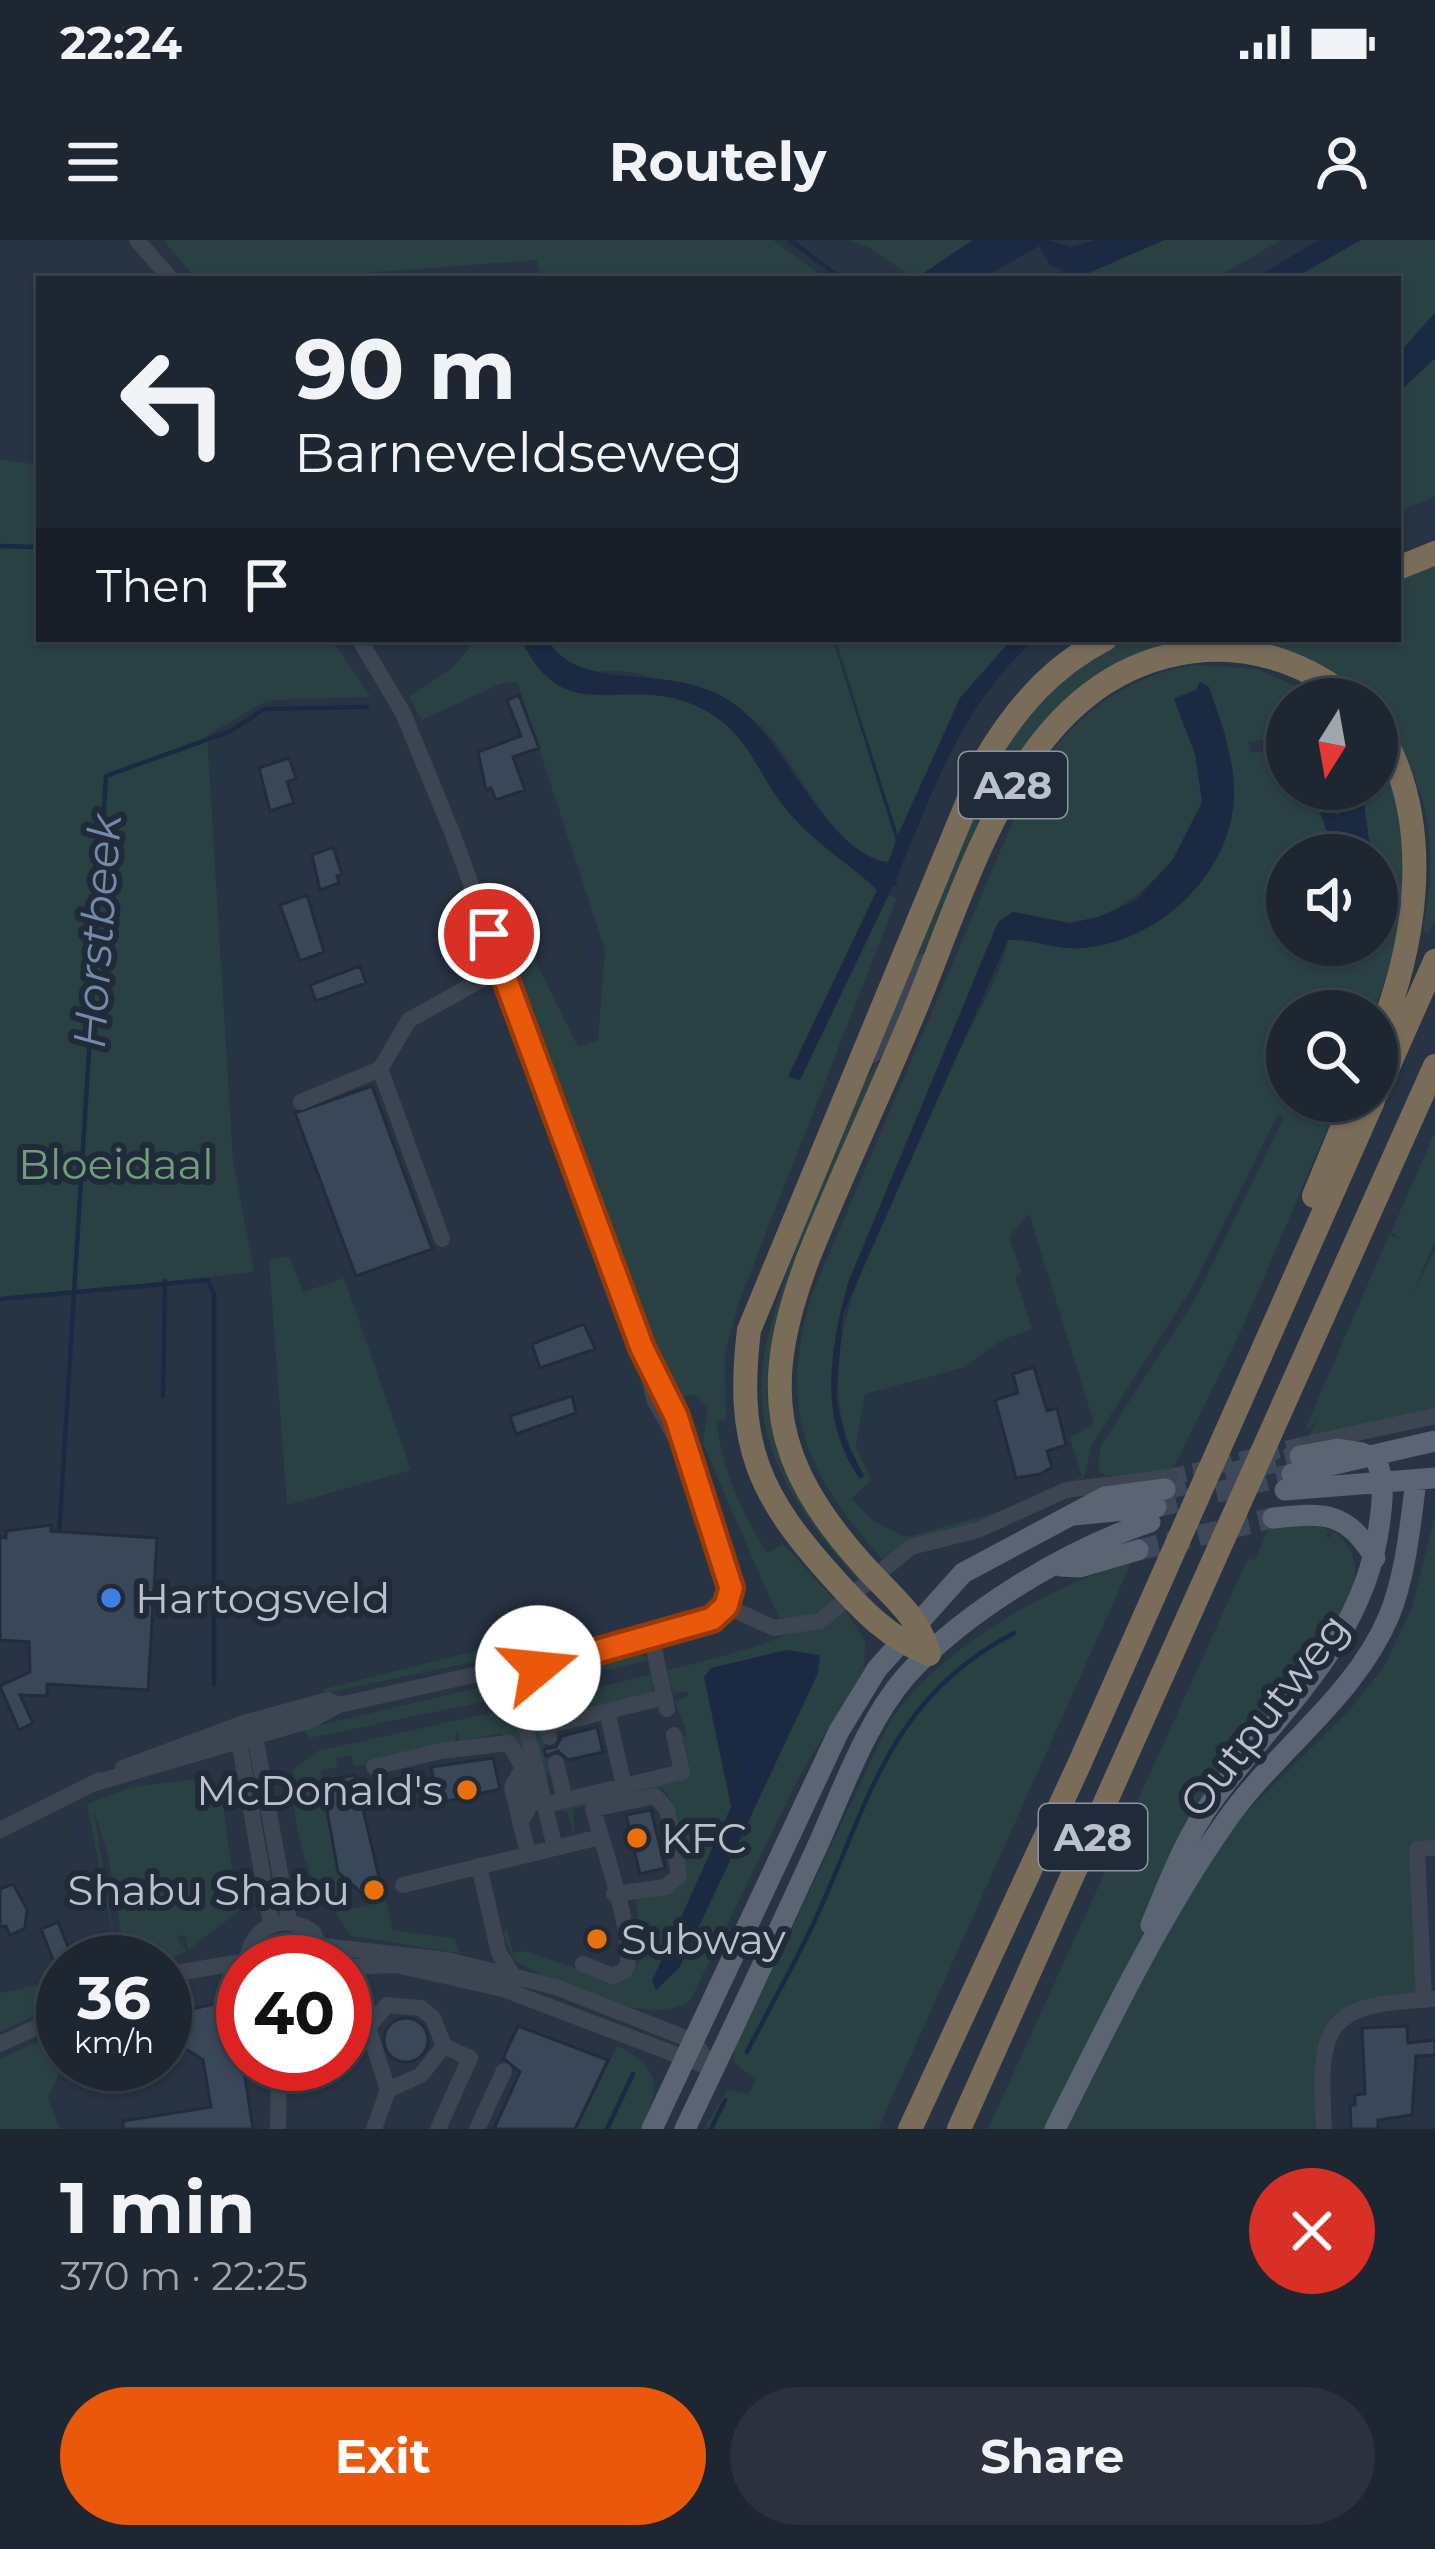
<!DOCTYPE html>
<html lang="en">
<head>
<meta charset="utf-8">
<style>
	:root { --surface:#1e2632; --page:#2b323e; --text:#f1f3f6; --muted:#a1a5ac; --line:#3c434d; --accent:#ea580c }
	body { margin:0; font-family:Montserrat,sans-serif; background:var(--page); color:var(--text); height:100vh; display:flex; flex-direction:column; font-size:45px; white-space:nowrap }
	* { box-sizing:border-box; margin:0 }
	p { font-size:39px; color:var(--muted) }
	.icon { flex:none; width:66px; height:66px; fill:none; stroke:currentColor; stroke-width:2; stroke-linecap:round; stroke-linejoin:round }
	.map { position:relative; height:1889px; overflow:hidden }
	.sheet { display:flex; flex-direction:column; background:var(--surface); flex:1 }
	.sheet>* { flex:none }
	.top-card { position:absolute; left:36px; top:36px; width:1365px; height:366px; border-radius:0px; box-shadow:0 3px 9px #0004,0 0 0 3px var(--line); background:#1e2632; color:var(--text); overflow:hidden }
	.needle { width:78px; rotate:191deg }
	.controls { position:absolute; left:1266px; top:438px; display:grid; gap:24px }
	.controls a { display:grid; place-items:center; width:132px; height:132px; border-radius:50%; background:var(--surface); box-shadow:0 3px 9px #0004,0 0 0 3px var(--line); font-size:60px }
	.speed { position:absolute; left:36px; top:1695px; display:flex; gap:24px; font-size:60px; font-weight:700; text-align:center }
	.speed>* { display:grid; place-content:center; width:156px; height:156px; border-radius:50%; background:var(--surface); box-shadow:0 3px 9px #0004,0 0 0 3px var(--line); line-height:1 }
	.speed small { font-size:30px; font-weight:400 }
	.speed .limit { border:18px solid #d22; background:#fff; color:#111 }
	.pin { position:absolute; display:grid; place-items:center; width:102px; height:102px; color:#fff; margin:-51px; border:6px solid #fff; border-radius:50%; box-shadow:0 3px 12px #0007 }
	.me { position:absolute; width:132px; margin:-66px; rotate:73deg; stroke-linejoin:round; filter:drop-shadow(0 0 9px #0008) }
	.turn { display:flex; align-items:center; gap:42px; height:252px; padding:0 60px; font-size:54px }
	.turn .icon { width:156px; height:156px; stroke-width:2.5 }
	.turn b { display:block; font-size:84px; line-height:102px }
	.then { display:flex; align-items:center; height:114px; padding:0 60px; background:#0003; gap:24px; font-size:45px }
	.round { display:grid; place-items:center; flex:none; width:126px; height:126px; border-radius:63px; background:var(--page) }
	.headline { display:flex; align-items:center; justify-content:space-between; height:204px; padding:0 60px }
	h1 { font-size:72px; font-weight:700; line-height:90px }
	.action { display:flex; gap:24px; margin-top:auto; padding:24px 60px }
	.action a { flex:1; height:138px; border-radius:72px; background:var(--accent); color:#fff; font-size:48px; font-weight:700; line-height:138px; text-align:center }
	.action a+a { background:var(--page); color:var(--text) }
	.status { display:flex; justify-content:space-between; align-items:center; height:84px; padding:0 60px; background:var(--surface); direction:ltr }
	.status svg { height:33px; fill:currentColor }
	header { display:flex; justify-content:space-between; align-items:center; height:156px; padding:0 60px; background:var(--surface); font-size:54px; font-weight:700 }
	.map>svg:first-child { display:block }
	.green { fill:#2a4144; fill-rule:evenodd }
	.water { fill:#1b2a42 }
	.lines { fill:none; stroke-linecap:round; stroke-linejoin:round }
	.stream { stroke:#1b2a42; stroke-width:4.5 }
	.building { fill:#3a4759; stroke:#232c3a; stroke-width:3 }
	.minor-tunnel { stroke:#3e4858; stroke-width:16; stroke-dasharray:16 8; stroke-linecap:butt }
	.major-tunnel { stroke:#3e4858; stroke-width:21; stroke-dasharray:21 10; stroke-linecap:butt }
	.minor { stroke:#3d4553; stroke-width:16 }
	.major { stroke:#5b6473; stroke-width:21 }
	.highway { stroke:#796d5a; stroke-width:24 }
	.route-casing { stroke:#983908; stroke-width:30 }
	.route { stroke:#ea580c; stroke-width:21 }
	.shop-dot { fill:#3f7fe0; stroke:#212a39; stroke-width:4.5 }
	.food-dot { fill:#e8710a; stroke:#212a39; stroke-width:4.5 }
	.labels { text-anchor:middle; stroke-width:12; stroke-linejoin:round; paint-order:stroke }
	.shield { fill:#212a39; stroke:#8c94a1; stroke-width:3 }
	.shield-label { font-size:39px; font-weight:bold; fill:#bac1cd }
	.park-label { font-size:42px; fill:#729d7d; stroke:#212a39 }
	.poi-label { font-size:42px; fill:#bac1cd; stroke:#212a39; text-anchor:start }
	.street-label { font-size:42px; fill:#bac1cd; stroke:#212a39 }
	.water-label { font-size:45px; font-style:italic; fill:#748aaa; stroke:#212a39 }
</style>
</head>
<body>
<div class="status"><b>22:24</b><svg viewBox="0 0 49 12"><path d="M0 12V9h3v3zM5 12V6h3v6zM10 12V3h3v9zM15 12V0h3v12zM26 1h20v11H26zM47 4h2v5h-2z"/></svg></div>
<header><svg class="icon" aria-label="menu" viewBox="0 0 24 24"><path d="M4 6h16M4 12h16M4 18h16"/></svg>Routely<svg class="icon" aria-label="person" viewBox="0 0 24 24"><circle cx="12" cy="8" r="4"/><path d="M4 21q1-7 8-7t8 7"/></svg></header>
<div class="map">
<svg width="1435" height="1889" viewBox="0 0 1435 1889">
	<rect width="100%" height="100%" fill="#283343"/>
	<path class="green" d="M163 0H773L826 39H540L537 20 285 39H196Z
		M848 0H973L915 39 870 8Z
		M1164 0H1281L1214 39H1075Z
		M1361 0H1435V73L1398 114V39H1293Z
		M1435 118V257L1398 271V153Z
		M0 219 39 225V399H331L371 457 268 460 207 495 233 921 254 1032 0 1059Z
		M1435 318V679L1429 693 1423 690C1434 635 1435 576 1409 525 1397 501 1377 486 1377 459H1359L1266 410 1103 436 970 626 871 809 962 586 1019 477 1106 405 1120 399H1398V334Z
		M477 399H521C564 490 619 436 689 463 756 488 752 537 793 577 819 603 852 623 878 650L788 836 800 840 888 655 897 658 739 1062 725 1113 726 1179 716 1182C724 1233 740 1269 767 1313L783 1304 838 1363 824 1374 779 1379 703 1204 708 1167 696 1155 676 1157 654 1115 505 712H531L578 807 598 800 605 710 517 442 500 444 422 480 409 457 453 427Z
		M547 399H833L896 601 890 621C841 628 793 515 761 486 743 469 669 443 643 435 600 422 577 449 547 399Z
		M836 399H1012L960 458 898 596Z
		M1192 425 1257 429 1325 459H1287V496L1248 502 1251 513 1287 507V549H1312L1335 615H1287V705H1377V615H1371L1362 549H1377V510C1425 587 1404 694 1374 771H1287V861H1339L1245 1082 1172 1231 1105 1236 1099 1230 1100 1207 1197 1056 1284 877 1278 874 1193 1046 1092 1204 1084 1238 1023 1262 1082 1237 1070 1198 1094 1183 1029 974 1009 997 1021 1032 1015 1036 1032 1089 1002 1100 962 1128 865 1154 856 1206 871 1240 851 1259 875 1282 906 1297 999 1272 884 1321C805 1233 777 1171 812 1054L1028 546C1068 482 1116 439 1192 425ZM1207 445 1225 493 1222 607C1197 660 1143 703 1083 708 1057 711 1033 699 1008 700 1002 734 979 770 964 801 939 853 915 906 892 959 851 1053 809 1139 864 1236L860 1239C817 1179 830 1109 848 1043L995 690 1013 672C1031 674 1049 682 1068 683 1120 684 1191 616 1201 566 1208 531 1184 491 1174 458Z
		M878 821C872 853 851 890 837 922 762 1101 717 1181 864 1339L860 1343C730 1198 744 1133 815 962 834 916 849 861 878 821Z
		M1435 892V1002L1409 1061 1435 1010V1171L1308 1198 1319 1174 1310 1189 1306 1187 1389 995 1402 1000 1391 992Z
		M289 1016 303 1052 344 1038 411 1230 287 1265 269 1020Z
		M1435 1275V1602L1409 1604 1418 1752C1315 1757 1311 1798 1316 1889H1065L1158 1707 1224 1594 1351 1468 1385 1425 1412 1367Z
		M1313 1284 1331 1290 1325 1296 1329 1298 1333 1291C1362 1314 1357 1336 1348 1368L1173 1621 1142 1698 1045 1889H988L1247 1320 1255 1319 1269 1288Z
		M1132 1321 878 1889H704L727 1850 748 1854 756 1840 734 1822V1810L890 1481C943 1405 1045 1349 1132 1321Z
		M846 1371 865 1401 864 1429 799 1537 690 1761C649 1789 551 1743 513 1719L503 1693 507 1689 513 1713 525 1711 610 1740 642 1719 636 1659 671 1649C673 1616 687 1572 662 1548L573 1569 574 1596 567 1571 554 1570 690 1531 683 1496 687 1494 675 1461 689 1456 687 1451 673 1454 667 1430C710 1420 756 1408 793 1392 813 1384 829 1385 846 1371Z
		M503 1404 498 1417 325 1453 324 1449Z
		M636 1409 649 1420 531 1448 542 1435Z
		M652 1434 654 1453 618 1464 616 1458 613 1465 540 1487 552 1532 545 1534 529 1465Z
		M481 1447 497 1448 506 1457 310 1498 303 1489Z
		M514 1468 524 1512 500 1493 460 1502 456 1489 455 1504 354 1527 351 1515 336 1518 338 1527 321 1531 337 1630 352 1664 332 1669C305 1646 288 1564 294 1529L317 1511Z
		M189 1540 221 1551 238 1672 188 1710 185 1694 177 1698 187 1711 163 1722H126L108 1616 94 1571 118 1722 87 1564 132 1547Z
		M386 1661 393 1690 455 1699 459 1713 351 1696 335 1672Z
		M63 1740V1762L0 1792V1753Z
		M59 1792 63 1823 48 1858 60 1889H0V1819Z
		M617 1806C661 1827 661 1847 641 1889H577Z"/>
	<path class="water" d="M973 0H1048L1071 7 1095 0H1164L1075 39H1059L1064 30 1050 25 1039 6 981 39H915Z
		M1319 0H1361L1292 39H1253Z
		M1435 73V118L1398 153V114Z
		M521 399H547C582 457 666 419 730 461 788 499 820 608 888 623L896 600 833 399 898 595 960 458 1012 399H1036C961 463 934 550 896 639L897 647 893 646 800 840 788 837 877 650C850 624 818 606 793 577 755 535 750 486 689 463 619 436 563 489 521 399Z
		M1200 442 1209 447C1221 482 1235 519 1234 556 1232 634 1158 703 1081 708 1056 710 1032 698 1008 700L843 1074 836 1159 846 1200 864 1236 860 1239C818 1179 830 1109 848 1043L998 682 1013 672 1070 683 1098 677 1135 661 1173 619 1202 562 1195 514 1174 459 1196 450Z
		M1312 549H1324L1337 578 1353 549H1362L1371 615H1335Z
		M786 1410 820 1415 818 1433 680 1727 656 1750 652 1741 731 1567 704 1437 711 1428Z"/>
	<g class="lines">
		<path class="stream" d="M790 0 842 39
			M0 306 39 307
			M0 1059 208 1040 214 1055V1445
			M163 1156 165 1041
			M59 1296 106 536 231 491 264 469 367 467
			M747 1812C766 1774 788 1736 807 1697 867 1575 881 1462 1014 1393
			M607 1889 633 1834
			M711 1889 725 1860"/>
	</g>
	<path class="building" d="M519 455 539 508 513 517 525 550 496 560 491 548 486 550 478 512 521 496 507 460Z
		M289 518 296 538 287 542 294 563 270 571 259 528Z
		M333 607 342 634 337 636 339 643 320 650 312 615Z
		M307 655 324 712 300 721 280 665Z
		M360 726 366 743 316 761 310 745Z
		M372 846 432 1009 356 1036 295 873Z
		M584 1084 595 1109 540 1128 532 1104Z
		M1034 1127 1047 1171 1057 1168 1066 1205 1047 1211 1052 1227 1041 1234 1016 1238 995 1160 1018 1153 1013 1134Z
		M572 1156 576 1173 516 1194 510 1176Z
		M51 1285V1291L157 1298 148 1450 47 1444V1456L20 1455 33 1483 19 1490 0 1446 30 1432 29 1402 0 1400V1297L6 1298V1291Z
		M597 1487 603 1512 568 1520 558 1511 546 1516 544 1509 556 1507 562 1496Z
		M493 1518 500 1549 439 1563 431 1527Z
		M355 1535 382 1650 364 1655 338 1632 322 1542Z
		M651 1570 665 1628 640 1634 626 1575Z
		M13 1644 27 1669 25 1688 10 1695 6 1686 0 1687V1649Z
		M58 1682 74 1722H54L41 1689Z
		M214 1764 230 1773 237 1786 253 1889H123V1881L211 1867 203 1820 186 1809 165 1816V1775Z
		M384 1800a22 22 0 1 1 44 0a22 22 0 1 1-44 0Z
		M518 1786 608 1820 575 1889H494L520 1832 503 1818Z
		M1407 1786 1408 1803 1435 1800V1815L1416 1816 1412 1875 1378 1880V1889H1351L1350 1865H1355V1855L1365 1854 1362 1788Z"/>
	<g class="lines">
		<path class="minor-tunnel" d="M1170 1237 1306 1204"/>
		<path class="major-tunnel" d="M1165 1249 1300 1216
			M1156 1267 1292 1234
			M1138 1310 1273 1278"/>
		<path class="minor" d="M137 0 171 39
			M359 399 403 473 451 590 642 1108 654 1159 688 1221
			M873 815 924 722
			M301 862 380 829
			M442 999 380 829 409 780 501 729
			M651 1125 677 1176 728 1332 726 1366
			M1306 1204 1435 1176
			M726 1366 774 1388 820 1381 911 1307 978 1290 1066 1250 1170 1237
			M651 1395 667 1469
			M514 1398 519 1458 555 1608
			M517 1427 539 1428 700 1383 726 1366
			M607 1471 624 1546
			M549 1497 547 1486 665 1457
			M556 1523 565 1560
			M374 1527 441 1511 509 1503 523 1528 512 1547 528 1614
			M123 1528 244 1483 255 1496 289 1682
			M92 1544 311 1480 339 1465 514 1426 544 1410 608 1406
			M545 1565 682 1532 674 1495
			M520 1583 531 1564 523 1528
			M0 1590 100 1540
			M479 1626 499 1713 512 1734
			M403 1645 600 1597
			M271 1684 239 1501 244 1483 328 1460 339 1465
			M323 1706 447 1720 556 1747 693 1801 714 1829
			M247 1722C250 1686 284 1672 313 1692L326 1722
			M583 1724 613 1736 625 1730C639 1708 601 1600 593 1569L655 1556 667 1569 679 1635 666 1647 614 1654
			M345 1727 396 1725 503 1749 714 1829
			M165 1735 247 1721
			M1424 1760 1417 1609 1435 1608
			M0 1804 63 1775
			M388 1850 421 1835 444 1806
			M278 1889 279 1824
			M374 1889 388 1850 368 1787 387 1765 421 1768 433 1778 444 1806 470 1818 438 1889
			M477 1889 504 1831
			M1324 1889C1318 1783 1324 1764 1435 1759"/>
		<path class="major" d="M1300 1216 1338 1209 1363 1213
			M1292 1234 1435 1201
			M1285 1250 1435 1238
			M1073 1275 1156 1267
			M1273 1278C1325 1273 1345 1270 1375 1318
			M1060 1326 1080 1327 1138 1310
			M1151 1685C1169 1642 1185 1598 1213 1560 1278 1471 1363 1403 1379 1287 1383 1259 1385 1242 1375 1215
			M652 1889 839 1491 877 1429 963 1333 1105 1257 1165 1249
			M685 1889C730 1795 774 1701 817 1607 842 1552 866 1482 906 1436 965 1371 1068 1309 1150 1282
			M1055 1889C1107 1786 1158 1679 1224 1584 1274 1511 1354 1459 1389 1376 1406 1334 1410 1286 1416 1241"/>
		<path class="highway" d="M1398 328 1435 313
			M1377 486C1435 579 1418 701 1377 801
			M1377 852 1435 721
			M1314 956 1353 861
			M929 1414C918 1375 892 1357 865 1327 770 1222 759 1147 809 1016 842 934 880 854 914 772 973 631 1024 423 1206 410 1259 407 1310 426 1350 459
			M929 1414C890 1399 863 1371 836 1341 759 1257 735 1205 749 1090L985 520C1016 468 1051 427 1105 399
			M910 1889 1078 1527 1373 861
			M959 1889 1435 826"/>
	</g>
	<g class="lines">
		<g class="route-casing">
			<path id="route" d="M489 694 642 1108 676 1176 731 1348 726 1366 712 1379 538 1428"/>
		</g>
		<use href="#route" class="route"/>
	</g>
	<circle class="shop-dot" cx="111" cy="1358" r="12"/>
	<g class="food-dot">
		<circle cx="467" cy="1550" r="12"/>
		<circle cx="637" cy="1598" r="12"/>
		<circle cx="374" cy="1650" r="12"/>
		<circle cx="597" cy="1699" r="12"/>
	</g>
	<g class="labels">
		<g class="shield">
			<rect x="959" y="512" width="108" height="66" rx="9"/>
			<rect x="1039" y="1564" width="108" height="66" rx="9"/>
		</g>
		<g class="shield-label">
			<text x="1013" y="559">A28</text>
			<text x="1093" y="1611">A28</text>
		</g>
		<g class="park-label">
			<text x="116" y="939">Bloeidaal</text>
		</g>
		<g class="poi-label">
			<text x="135" y="1373">Hartogsveld</text>
			<text x="443" y="1565" text-anchor="end">McDonald's</text>
			<text x="661" y="1613">KFC</text>
			<text x="350" y="1665" text-anchor="end">Shabu Shabu</text>
			<text x="621" y="1714">Subway</text>
		</g>
		<g class="street-label">
			<text transform="translate(1264 1475) rotate(-52)" y="15">Outputweg</text>
		</g>
		<g class="water-label">
			<text transform="translate(97 691) rotate(-86)" y="16">Horstbeek</text>
		</g>
	</g>
</svg>
<div class="controls">
<a><svg class="needle" viewBox="-14 -14 28 28"><path d="M0-13l5 13h-10z" fill="#e53935"/><path d="M0 13l5-13h-10z" fill="#a1a5ac"/></svg></a>
<a><svg class="icon" aria-label="sound" viewBox="0 0 24 24"><path d="M4 9h4l5-4v14l-5-4H4zM17 9q2 3 0 6"/></svg></a>
<a><svg class="icon" aria-label="search" viewBox="0 0 24 24"><circle cx="10" cy="10" r="6"/><path d="M15 15l6 6"/></svg></a>
</div>
<div class="speed"><div>36<small>km/h</small></div><div class="limit">40</div></div>
<div class="pin" style="left:489px;top:694px;background:#d93025"><svg class="icon" aria-label="arrive" viewBox="0 0 24 24"><path d="M6 21V4h12l-3 4 3 4H6"/></svg></div>
<svg class="me" style="left:538px;top:1428px" viewBox="-20 -20 40 40"><circle r="19" fill="#fff"/><path d="M0-13L10 11 0 6-10 11z" fill="#ea580c"/></svg>
<div class="top-card">
<div class="turn"><svg class="icon" aria-label="left" viewBox="0 0 24 24"><path d="M17 20v-9H6M10 6l-5 5 5 5"/></svg><div><b>90 m</b>Barneveldseweg</div></div>
<div class="then">Then<svg class="icon" aria-label="arrive" viewBox="0 0 24 24"><path d="M6 21V4h12l-3 4 3 4H6"/></svg></div>
</div>
</div>
<section class="sheet">
<div class="headline"><div><h1>1 min</h1><p>370 m · 22:25</p></div><a class="round" style="background:#d93025;color:#fff"><svg class="icon" aria-label="close" viewBox="0 0 24 24"><path d="M6 6l12 12M18 6L6 18"/></svg></a></div>
<div class="action"><a>Exit</a><a>Share</a></div>
</section>
</body>
</html>
